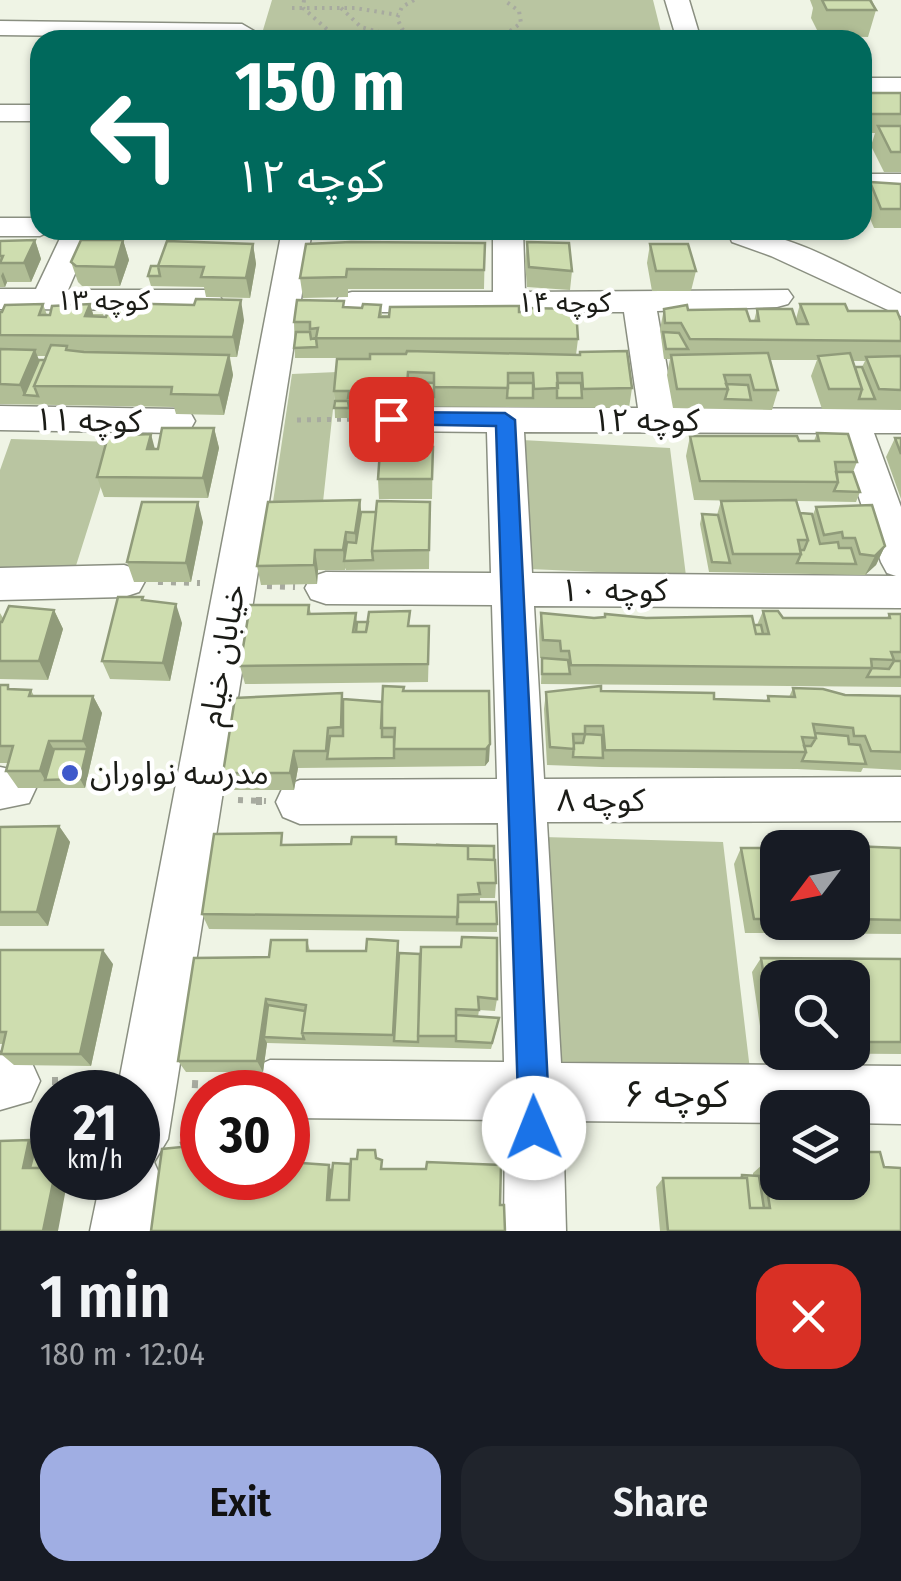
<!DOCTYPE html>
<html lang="en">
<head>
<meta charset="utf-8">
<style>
	:root { --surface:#171b24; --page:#20242c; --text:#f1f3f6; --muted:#9ea1a6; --accent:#a0aee3 }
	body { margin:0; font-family:"Fira Sans Condensed","Noto Sans Arabic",sans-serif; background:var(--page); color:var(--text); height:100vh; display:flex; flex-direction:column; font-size:38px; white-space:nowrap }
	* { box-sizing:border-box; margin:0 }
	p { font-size:32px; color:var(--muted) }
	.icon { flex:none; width:55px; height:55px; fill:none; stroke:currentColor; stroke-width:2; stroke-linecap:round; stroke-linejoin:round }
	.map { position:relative; height:1231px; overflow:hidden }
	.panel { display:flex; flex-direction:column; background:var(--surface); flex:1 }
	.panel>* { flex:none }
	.hud { position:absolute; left:30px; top:30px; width:842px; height:210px; border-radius:30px; box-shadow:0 2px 8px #0004; background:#00695c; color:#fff; overflow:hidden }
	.needle { width:65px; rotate:238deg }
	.controls { position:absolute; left:760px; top:830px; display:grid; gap:20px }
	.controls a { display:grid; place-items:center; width:110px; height:110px; border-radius:20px; background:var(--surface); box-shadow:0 2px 8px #0004; font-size:50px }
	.speed { position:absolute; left:30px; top:1070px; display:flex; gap:20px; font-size:50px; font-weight:700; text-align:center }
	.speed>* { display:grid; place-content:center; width:130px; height:130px; border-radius:50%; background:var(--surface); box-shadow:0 2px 8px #0004; line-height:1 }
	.speed small { font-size:25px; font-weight:400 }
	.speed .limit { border:15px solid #d22; background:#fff; color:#111 }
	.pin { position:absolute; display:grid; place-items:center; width:85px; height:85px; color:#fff; margin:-42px; border-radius:20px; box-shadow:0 5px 15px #0006 }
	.me { position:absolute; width:110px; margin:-55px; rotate:359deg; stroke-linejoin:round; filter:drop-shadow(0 0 8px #0008) }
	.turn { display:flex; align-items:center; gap:35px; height:210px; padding:0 40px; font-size:45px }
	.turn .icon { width:130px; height:130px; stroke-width:2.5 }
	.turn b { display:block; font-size:70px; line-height:85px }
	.round { display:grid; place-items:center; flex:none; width:105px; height:105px; border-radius:30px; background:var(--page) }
	.head { display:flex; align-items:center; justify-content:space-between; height:170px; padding:0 40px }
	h1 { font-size:60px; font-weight:600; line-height:75px }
	.cta { display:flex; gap:20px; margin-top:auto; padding:20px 40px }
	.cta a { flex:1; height:115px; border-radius:30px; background:var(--accent); color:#111; font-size:40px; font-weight:600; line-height:115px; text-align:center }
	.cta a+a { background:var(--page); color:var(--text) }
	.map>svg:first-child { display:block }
	.green { fill:#b9c5a1 }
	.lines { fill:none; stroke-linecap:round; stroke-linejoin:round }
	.minor-casing { stroke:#8a8f81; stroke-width:3 }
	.path-far3 { stroke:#a7aa9f; stroke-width:4; stroke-dasharray:2.5 5; stroke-linecap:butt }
	.path-far2 { stroke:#a7aa9f; stroke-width:5; stroke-dasharray:4 6; stroke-linecap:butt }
	.path-far1 { stroke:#a7aa9f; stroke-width:6; stroke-dasharray:5 8; stroke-linecap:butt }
	.path { stroke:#a7aa9f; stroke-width:8; stroke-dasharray:6 10; stroke-linecap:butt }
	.minor { fill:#fff; fill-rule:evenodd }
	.wall { fill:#b1be96; fill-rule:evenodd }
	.shaded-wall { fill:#909b7a }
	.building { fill:#ceddaf; stroke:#909b7a; stroke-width:2.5 }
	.route { fill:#1a73e8; stroke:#114b97; stroke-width:2.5 }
	.poi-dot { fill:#3e59cb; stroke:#fff; stroke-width:4 }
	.labels { text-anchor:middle; stroke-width:9; stroke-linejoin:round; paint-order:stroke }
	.far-street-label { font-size:28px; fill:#1b1c17; stroke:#fff }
	.street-label { font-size:32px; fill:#1b1c17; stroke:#fff }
	.poi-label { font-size:32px; fill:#1b1c17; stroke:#fff; text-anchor:start }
	.near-street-label { font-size:38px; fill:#1b1c17; stroke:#fff }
</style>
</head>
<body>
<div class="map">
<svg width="901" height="1231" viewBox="0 0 901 1231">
	<rect width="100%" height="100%" fill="#eff4e5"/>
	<path class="green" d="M272 0H653L663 40H260Z
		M337 372 323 502H273L292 374Z
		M11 439 115 442 74 572 0 568V470Z
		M522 440 670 448 686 576 530 569Z
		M543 837 723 842 750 1070 556 1071Z"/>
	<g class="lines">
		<g class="minor-casing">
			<path id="minor" d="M665 0H689L701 40H677Z
				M0 21 242 24 254 31 242 38 0 35Z
				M862 78H901V94H862Z
				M0 105H40V121H0Z
				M862 174H901V192H862Z
				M0 218H40V230H53L40 236H0Z
				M64 230H94L68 290H206L218 293 222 300 218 307 206 310 0 309V289H36Z
				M282 230H312L168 1139 154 1162 161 1178 152 1231H90L101 1178H138V1092H117Z
				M493 230H523L525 292 788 290 793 297 788 304 777 307 657 311 674 408 901 409V433H874L901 507V608L534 606 544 779 901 777V821L547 822 561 1063 901 1066V1124L852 1123V1108H778V1123L563 1121 566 1231H504L505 1120 288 1118V1092H243L241 1089 250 1069 270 1060 504 1062 498 823 300 824 283 817 276 802 283 787 300 780 497 779 492 605 326 604 311 599 305 588 311 577 326 572 491 573 487 432 391 431 378 428 373 419 378 410 391 407 638 408 624 312H352L340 309 336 302 340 295 352 292H493ZM524 432 837 433 881 562 887 573 896 576 532 573Z
				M727 230C788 230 846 267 901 294V316L771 256 732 242Z
				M0 406 177 409 190 412 195 421 190 430 177 433 0 430Z
				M124 565 139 570 145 581 139 592 124 597 0 600V568Z
				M0 767 29 773 36 788 29 803 0 809Z
				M0 1052 31 1061 40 1081 31 1101 0 1110Z"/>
		</g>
		<path class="path-far3" d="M304 0 303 8 339 40
			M414 0 402 7 397 18 402 29 421 40
			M292 8H355L398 15
			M341 8 361 27 408 40
			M498 40 521 23 519 11 504 0"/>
		<path class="path-far2" d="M297 420 359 419"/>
		<path class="path-far1" d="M158 582 200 583
			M267 586 295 587
			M238 800 266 801"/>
		<path class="path" d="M256 801H266
			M52 1081H105
			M192 1084 229 1086"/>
		<use href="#minor" class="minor"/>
	</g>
	<path class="wall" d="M810 0H872L876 10 868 37 820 36 811 18 813 8Z
		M862 93H901V172H884L871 146 875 133H862Z
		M870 182 901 184V228H874L863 202Z
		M35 240 41 259 31 282H7L5 287H0V241Z
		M123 240 129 260 120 286H82L78 282 71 262Z
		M527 242 572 271 570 290 527 287 525 262Z
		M485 243 484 289H348V297L303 298 300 278Z
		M253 244 256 264 250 298 206 297 204 287 151 286 148 276 158 266Z
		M650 244 696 271 691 291H652L647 263Z
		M43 304 47 315 90 304 93 314H103L104 317 244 320 237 357H230L233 375 224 415 176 414 174 407 0 404V312ZM37 356H47L45 360H39Z
		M800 304 901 321V410L822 409 811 376 817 360H770L778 390 772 410 673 408 667 375 670 359H664L660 329 664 309 688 310 754 321 757 309 796 319ZM853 361H865L862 367H855Z
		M381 305 382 315 519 312 578 339 576 355 632 388 629 408 385 406 384 418H335L334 391 370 358H295L294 322 345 307 362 308Z
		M214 428 219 448 208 498 104 497 97 477 155 449Z
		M817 433 857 462 853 472 860 492 856 502 797 501 800 513 812 517 816 507 885 546 876 565 865 575 709 572 700 524 702 514 717 515 721 501H749L694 500 686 456 690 436 814 441Z
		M895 438H901V499L886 457Z
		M433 447 432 499H379L378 479Z
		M360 500 361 512H376L430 502 429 569 346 570 345 568V570H318L317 584 261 585 257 566Z
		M203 522 191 582H134L127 562Z
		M144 600 182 623 170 681 110 679 102 661Z
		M309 605 311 614 356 613 357 622 410 625 429 645 428 682 245 684 240 666Z
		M54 610 63 629 48 680 0 679V613L3 618Z
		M763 611 783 618H887L889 614H901V687L541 684 542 658 557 660 540 658 539 631 541 613 594 618 604 617 605 614 757 625Z
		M0 685 10 689 31 690 34 696H93L102 713 85 788H18L6 771 9 763H0Z
		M404 687V691H489V761L485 766 298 768 294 790H229L223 773 342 693 343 702H382Z
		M793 688 845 695 901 696V770L863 768 861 772 797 769 602 767 547 765 544 709 546 692 601 691 766 701 768 696 789 697Z
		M59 826 70 842 48 926H0V827Z
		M396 837 397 844 496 883 495 898H480V902L497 924V932L209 929 202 914 286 845 351 844Z
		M800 844 901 848V934L745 933 734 864 741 848H778V922H852V848H798Z
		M307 940 310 951H366L398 941 399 953 497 999 495 1011 479 1010 478 1017 498 1025 491 1049 267 1043 263 1072H186L178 1061 269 957Z
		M0 950 113 964 91 1066 14 1065 1 1054 3 1044H0Z
		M761 958 901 959V1054L764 1053 752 972ZM778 978H852V1052H778Z
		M861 1152 884 1167 901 1231H660L656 1187 663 1178H739L742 1175 753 1176V1173L763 1164 852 1182V1158Z"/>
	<path class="shaded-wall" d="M35 240 41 259 31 282 24 263Z
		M123 240 129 260 120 286 115 267Z
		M253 244 256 264 250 298 246 278Z
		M3 272 7 282 5 287 1 276Z
		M241 300 244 320 237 357 233 337Z
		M90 304 96 324 85 316Z
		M35 350 43 370 34 386 24 395 20 385Z
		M229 355 233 375 224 415 219 395Z
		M214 428 219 448 208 498 203 478Z
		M151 434 156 453 147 449Z
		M360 500 362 520 357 552 355 533Z
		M198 502 203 522 191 582 186 563Z
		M346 532 348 552 344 561 345 570 343 550Z
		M885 546 876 565 865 575 875 556Z
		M315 550 318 570 317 584 314 565Z
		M176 604 182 623 170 681 163 663Z
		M54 610 63 629 48 680 39 661Z
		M93 696 102 713 85 788 80 779 87 749 83 741Z
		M49 741 59 758 45 780 40 771Z
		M490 744 489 761 485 766 486 749Z
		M294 751 298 768 294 790 290 773Z
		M59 826 70 842 48 926 37 912Z
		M103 950 113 964 91 1066 80 1054Z
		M266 999 271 1011 264 1037 267 1043 263 1072 257 1061Z
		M29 1140 42 1149 37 1172 23 1168Z
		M329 1165 333 1174 331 1204 327 1200Z
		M54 1178H68L58 1231H43Z"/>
	<path class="building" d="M822 0H870L876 10H827Z
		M862 93H901V114H862Z
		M878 126H901V152H891Z
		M870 182 901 184V209H881Z
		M35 240 24 263H0L3 256H0V241Z
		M81 240H123L115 267 76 266 71 262Z
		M167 241 253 244 246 278 201 277 204 267 158 266Z
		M351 242 485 243 484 270 347 269 346 277 300 278 306 244Z
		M527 242 569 243 572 271 529 267Z
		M650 244H688L696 271H656Z
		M151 266H158L160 276H148Z
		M196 299 241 300 233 337 0 335V312H2L5 305 43 304 39 315H50L52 306 90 304 85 316 106 317 111 303 194 305Z
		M297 300 344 301 343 307 362 308 363 304 381 305 379 317H389L390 307 519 306V312H529L528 308 576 309 578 339 316 338 318 328 310 329V322H294Z
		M800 304H845L848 311H897L901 321V341L690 339 681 323H665L664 309 687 305 688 310 746 309 750 321H759L757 309H792L797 324H808Z
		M296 332H310L311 339 316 338 317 347 294 348Z
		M663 332 679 333 688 349H666Z
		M51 345 67 346 66 350 84 352 229 355 219 395 171 394 172 387 34 386Z
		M0 349 35 350 20 385 0 384Z
		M407 351 580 355V352L627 351 632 388 583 389 582 373H557L558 388 534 389 533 373H508V388L434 387V373L408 372 407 386H360L359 398H348L349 391H334L337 359H370V354H406Z
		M768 353 778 390H754L750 375H724L728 389H677L671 355Z
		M850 353 862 389H829L818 356Z
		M901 356V390L879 389 866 357Z
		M39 360H45L34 386 38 396 24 395Z
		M855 367H862L875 399H859L862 389Z
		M409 382 434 383V397L407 396Z
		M508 383H533V398H507Z
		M557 383H581L582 398H557Z
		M726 384 748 385 751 400 725 399 728 389Z
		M361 396H384V408H360Z
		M335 401H348L349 408H334Z
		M162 428H214L203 478 97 477 108 436 151 434 147 449H158Z
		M817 433 848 434 857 462H835L838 482 700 481 690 436H797L799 441H819Z
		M421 435 420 446 433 447 432 479H378L381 437Z
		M895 438H901V454Z
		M836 472H853L860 492 834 491 838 482Z
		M360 500 355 533 346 532 343 550H315L314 565 257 566 268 502Z
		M796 500 808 540H798L801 554H733L721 501Z
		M377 501 430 502 429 550 372 551Z
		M142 502H198L186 563 127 562Z
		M872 505 885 546 875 556 860 554 855 538H843L842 532 824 535 816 507Z
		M361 512H376L372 551 373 560 344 561 347 542 356 543Z
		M800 513 812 514 820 544 838 542 839 548H851L856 564 797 563 801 554 800 550H804L808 540Z
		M702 514 718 515 730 563 712 562Z
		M118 597H143L142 600 176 604 163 663 102 661Z
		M250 605H309L308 614 356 613 353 632H366L369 612 410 611 408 626H429L428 664 240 666Z
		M9 606 54 610 39 661H0V622H2Z
		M763 611H778L783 618H890L889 614H901V652H891L894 660 871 659 872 668 571 665 569 651H561L560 641 543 640 541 613 594 618 605 617V614L646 618 752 616 756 634H769Z
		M357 622H368L366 632H356Z
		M754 625H761L763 634H756Z
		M542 658 568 660 570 674H542Z
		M894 661H901V677H867L872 668 889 669Z
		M0 685H8V689L31 690 29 696H93L83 741H49L40 771H6L13 746H0Z
		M383 686 404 687 403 691H489L490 744 486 749H394L395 728H381Z
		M601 686V691L714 693V699L769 701 768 696 795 697 793 688 823 689 845 695 901 696V752L871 751 865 736H854L853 728 813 724 816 738 802 737 806 752 605 750 603 726H585V734H573L574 749 550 747 546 692Z
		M342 693 341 727 328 728 326 751H294L290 773H223L235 698Z
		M343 699 382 702V737H394V758L327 759 330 736H343Z
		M815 733 848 736 849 744 860 745 866 764 802 761 806 752 804 746H811L816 738Z
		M585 734 602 735 603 758 573 757 574 743H583Z
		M54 749H87L80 779 45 780Z
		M59 826 37 912H0V827Z
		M282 833 281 845 351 844 352 837H396V844L468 846V859L495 860 496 883H478L480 894 458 895V917L202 914 214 834Z
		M800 844 901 848V920L852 919V848H801Z
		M436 845 494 846V860L468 859V846Z
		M741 848H778V919H754Z
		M458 902H496L497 924H457Z
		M462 937 497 938V999L478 997 479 1010 456 1009V1036H418L421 947H461Z
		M367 939 398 941 393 1035 302 1033 306 1005 266 999 257 1061H178L194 958 269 957 271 940H307V951H366Z
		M0 950H103L80 1054H1L6 1032H0Z
		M399 953 420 954 418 1042 394 1041Z
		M761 958 901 959V1042H852V978H778V1041H774Z
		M268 1005 305 1011 302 1033 304 1039 264 1037Z
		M456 1015 499 1018 492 1043 456 1041Z
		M29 1140 23 1168H52V1178H54L43 1231H0V1141Z
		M181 1143H202V1178H288V1162L329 1165 327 1200H349L351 1159H357L358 1150H375L376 1158 382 1160 381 1169H426L427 1162 501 1165 500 1205H504L505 1231H151L162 1149 182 1147Z
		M52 1146V1168H30L35 1149Z
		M861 1152H880L884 1167 901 1168V1231H668L663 1178H747L750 1208H770L763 1164H778V1182H852V1168H865Z
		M333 1163 350 1164 349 1200H329Z
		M742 1175 759 1176 764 1208H750L747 1178H742Z"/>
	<path class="route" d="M391 412 505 413 515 420 550 1128 546 1139 534 1143 523 1139 519 1128 496 426 384 424 381 419Z"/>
	<circle class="poi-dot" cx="70" cy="773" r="10"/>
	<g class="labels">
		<g class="far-street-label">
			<text x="103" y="310">کوچه ۱۳</text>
			<text x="564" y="312">کوچه ۱۴</text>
		</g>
		<g class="street-label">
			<text transform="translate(88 420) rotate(1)" y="11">کوچه ۱۱</text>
			<text x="646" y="431">کوچه ۱۲</text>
			<text x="614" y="601">کوچه ۱۰</text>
			<text transform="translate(222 655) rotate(-80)" y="11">خیابان خیام</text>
			<text x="601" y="811">کوچه ۸</text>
		</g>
		<g class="poi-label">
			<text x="90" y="784">مدرسه نواوران</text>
		</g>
		<g class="near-street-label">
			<text x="676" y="1107">کوچه ۶</text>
		</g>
	</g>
</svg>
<div class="controls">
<a><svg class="needle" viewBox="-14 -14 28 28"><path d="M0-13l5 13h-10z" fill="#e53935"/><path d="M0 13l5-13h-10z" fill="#9ea1a6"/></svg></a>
<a><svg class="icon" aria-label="search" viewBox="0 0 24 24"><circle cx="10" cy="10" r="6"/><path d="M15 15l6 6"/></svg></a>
<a><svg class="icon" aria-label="layers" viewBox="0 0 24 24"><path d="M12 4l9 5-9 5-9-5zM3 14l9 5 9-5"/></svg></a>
</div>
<div class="speed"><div>21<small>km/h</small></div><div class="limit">30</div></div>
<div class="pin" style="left:391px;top:419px;background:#d93025"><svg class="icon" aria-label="arrive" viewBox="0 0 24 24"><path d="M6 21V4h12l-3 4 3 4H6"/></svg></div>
<svg class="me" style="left:534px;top:1128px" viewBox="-20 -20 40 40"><circle r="19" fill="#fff"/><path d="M0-13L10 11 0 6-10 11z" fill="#1a73e8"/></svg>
<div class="hud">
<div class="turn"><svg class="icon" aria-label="left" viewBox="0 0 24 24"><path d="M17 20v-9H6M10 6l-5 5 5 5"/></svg><div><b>150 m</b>کوچه ۱۲</div></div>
</div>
</div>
<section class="panel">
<div class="head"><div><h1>1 min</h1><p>180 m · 12:04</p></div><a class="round" style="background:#d93025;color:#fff"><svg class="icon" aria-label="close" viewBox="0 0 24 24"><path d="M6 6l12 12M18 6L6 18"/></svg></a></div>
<div class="cta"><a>Exit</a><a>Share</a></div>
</section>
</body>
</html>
